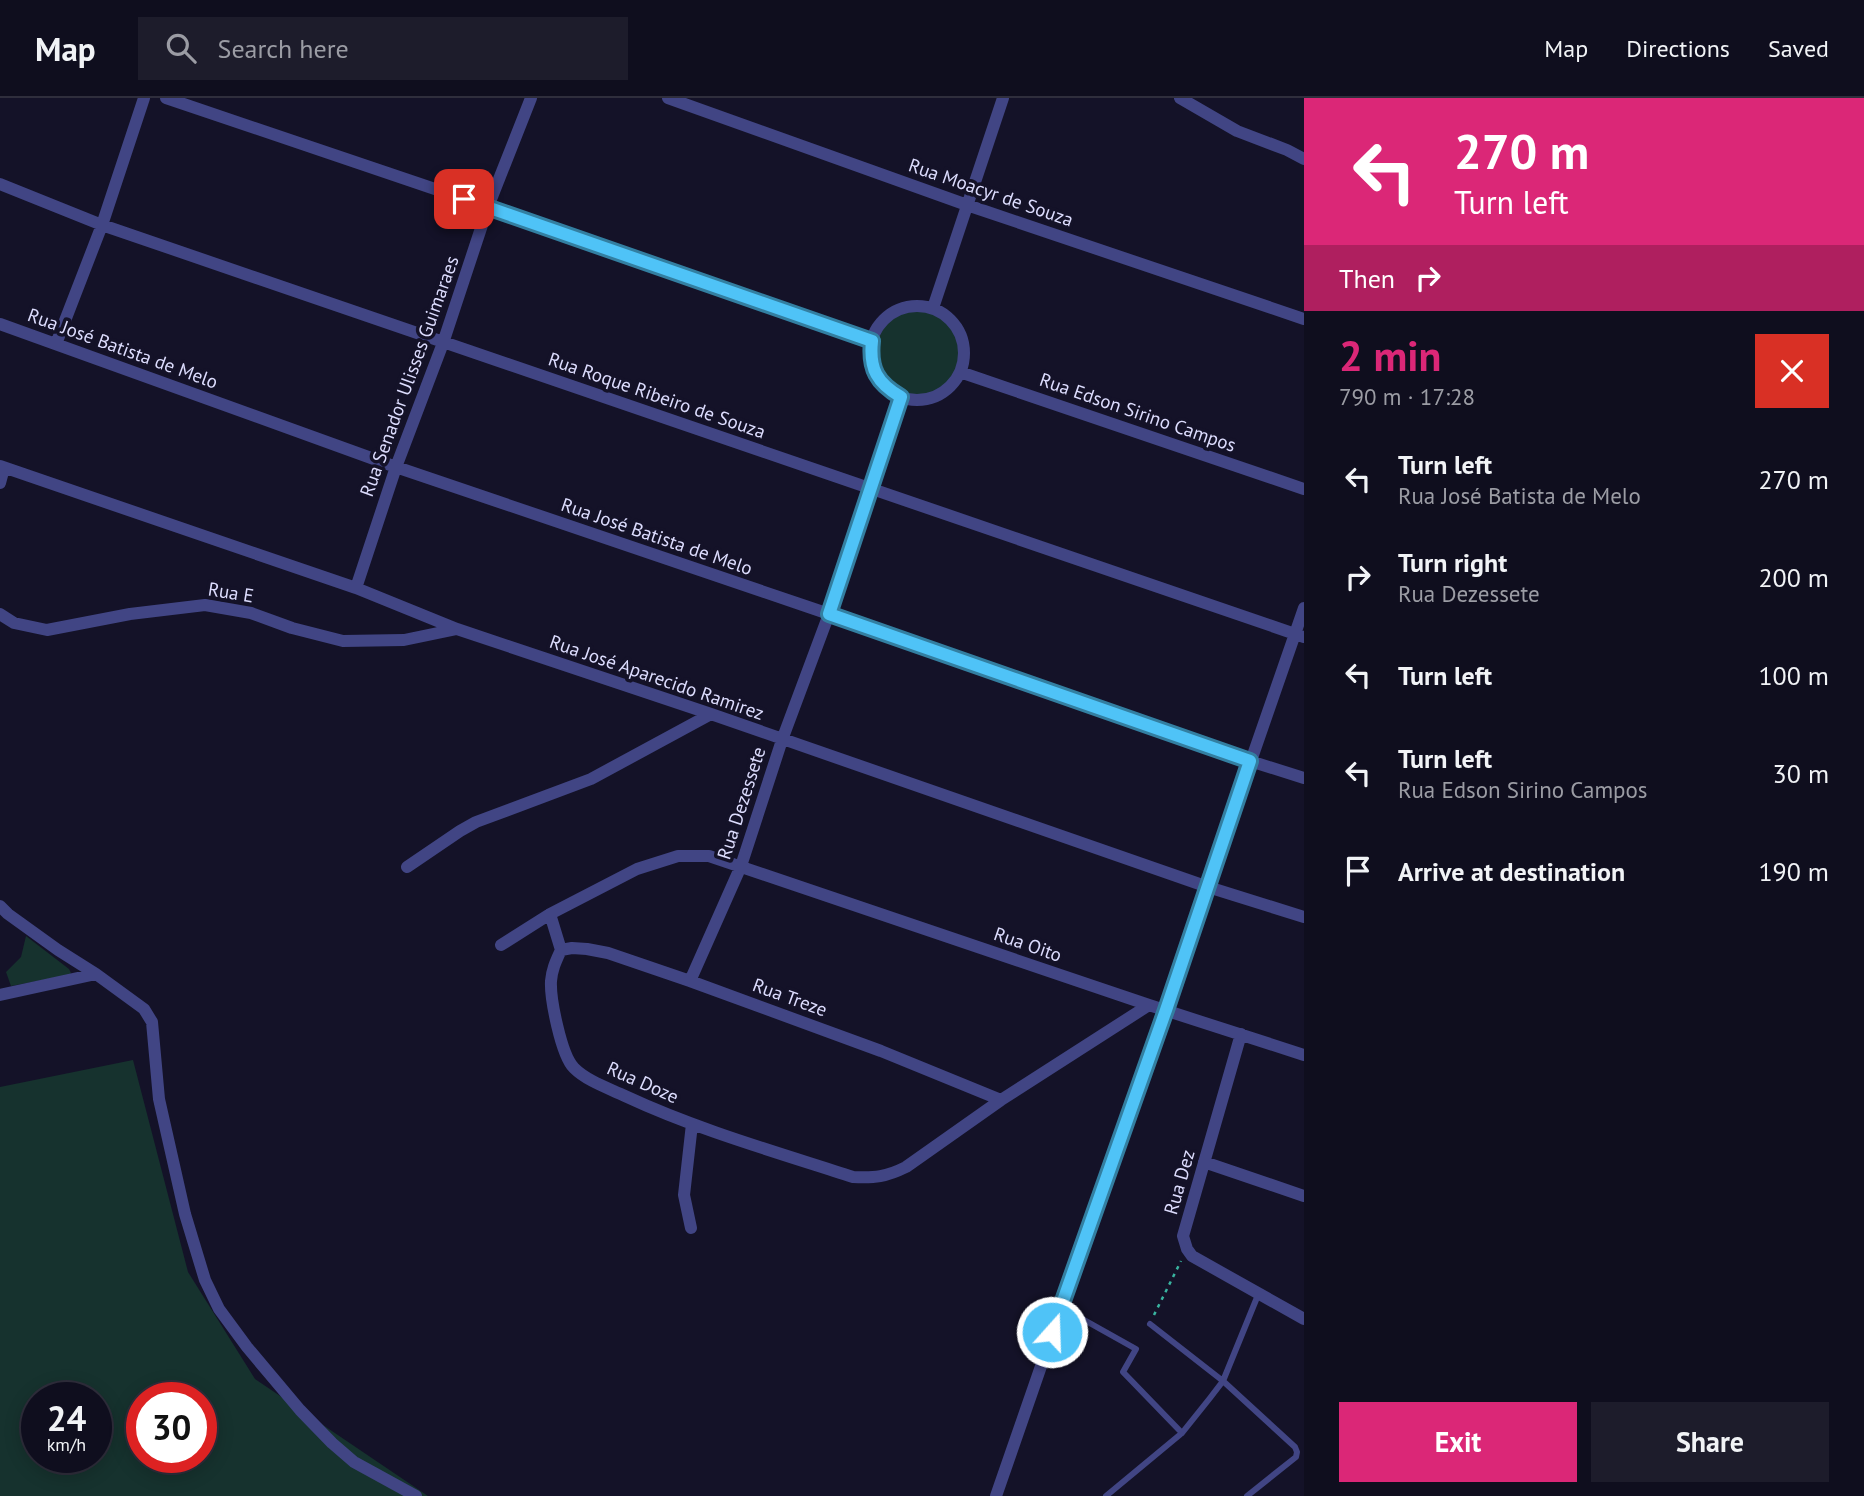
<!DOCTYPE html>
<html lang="en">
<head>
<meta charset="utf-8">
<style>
	:root { --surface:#0f0e1e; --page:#1d1c2b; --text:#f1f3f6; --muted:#9b9ca4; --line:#2f2e3c; --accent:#db2777 }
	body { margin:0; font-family:"PT Sans",sans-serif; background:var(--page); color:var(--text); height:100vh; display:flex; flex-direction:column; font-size:26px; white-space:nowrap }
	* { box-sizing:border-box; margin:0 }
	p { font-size:23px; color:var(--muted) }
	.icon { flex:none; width:38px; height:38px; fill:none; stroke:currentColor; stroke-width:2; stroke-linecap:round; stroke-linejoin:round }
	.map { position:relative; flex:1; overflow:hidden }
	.drawer { display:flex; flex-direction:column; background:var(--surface); width:560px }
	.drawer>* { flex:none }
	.guide { background:#db2777; color:#fff; overflow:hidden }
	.speed { position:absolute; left:21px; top:1284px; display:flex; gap:14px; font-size:35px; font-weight:700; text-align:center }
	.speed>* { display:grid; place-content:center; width:91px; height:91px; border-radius:50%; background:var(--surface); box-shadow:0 4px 18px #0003,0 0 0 2px var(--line); line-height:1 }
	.speed small { font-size:18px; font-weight:400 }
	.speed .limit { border:10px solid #d22; background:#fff; color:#111 }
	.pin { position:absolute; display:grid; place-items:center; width:60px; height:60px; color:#fff; margin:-30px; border-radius:14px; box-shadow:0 4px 10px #0006 }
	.me { position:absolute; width:77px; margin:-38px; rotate:20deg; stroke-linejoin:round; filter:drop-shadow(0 0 5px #0008) }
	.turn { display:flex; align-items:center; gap:24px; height:147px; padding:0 35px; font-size:32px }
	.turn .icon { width:91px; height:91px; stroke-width:2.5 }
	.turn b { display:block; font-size:49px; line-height:60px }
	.then { display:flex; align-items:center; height:66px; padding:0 35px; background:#0003; gap:14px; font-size:26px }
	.round { display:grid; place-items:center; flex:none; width:74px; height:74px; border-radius:0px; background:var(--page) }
	.headline { display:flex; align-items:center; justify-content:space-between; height:119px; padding:0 35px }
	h1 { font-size:42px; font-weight:600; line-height:52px; color:var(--accent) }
	.cta { display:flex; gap:14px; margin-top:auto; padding:14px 35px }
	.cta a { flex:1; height:80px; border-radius:0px; background:var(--accent); color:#fff; font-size:28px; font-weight:600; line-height:80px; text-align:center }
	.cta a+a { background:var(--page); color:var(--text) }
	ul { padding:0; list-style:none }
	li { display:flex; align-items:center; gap:21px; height:98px; padding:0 35px }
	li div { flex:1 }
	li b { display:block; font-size:26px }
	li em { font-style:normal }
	header { display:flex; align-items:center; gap:42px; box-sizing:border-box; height:98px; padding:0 35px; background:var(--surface); border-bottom:2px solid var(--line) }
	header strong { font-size:33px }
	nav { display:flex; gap:38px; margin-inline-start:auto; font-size:24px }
	.search { width:490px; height:63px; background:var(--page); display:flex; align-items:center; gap:18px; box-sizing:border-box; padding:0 24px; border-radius:0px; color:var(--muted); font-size:26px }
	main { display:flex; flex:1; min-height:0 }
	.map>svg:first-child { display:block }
	.green { fill:#16322e; fill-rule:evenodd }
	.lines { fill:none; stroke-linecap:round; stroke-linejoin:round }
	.path { stroke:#39b39f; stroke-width:2.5; stroke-dasharray:3.5 5; stroke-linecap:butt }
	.lane { stroke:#414584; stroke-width:6 }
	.street { stroke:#414584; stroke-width:12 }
	.route-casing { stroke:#337fa1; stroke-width:18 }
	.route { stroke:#4fc3f7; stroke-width:12 }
	.labels { text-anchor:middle; stroke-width:7; stroke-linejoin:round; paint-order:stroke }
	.street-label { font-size:19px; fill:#dcdcfd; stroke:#141228 }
</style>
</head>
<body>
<header>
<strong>Map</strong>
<div class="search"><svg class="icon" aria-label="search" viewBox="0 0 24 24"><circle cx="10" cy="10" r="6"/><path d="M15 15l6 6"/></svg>Search here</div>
<nav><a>Map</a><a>Directions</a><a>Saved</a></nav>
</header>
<main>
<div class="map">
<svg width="1304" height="1398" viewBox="0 0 1304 1398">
	<rect width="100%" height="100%" fill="#141228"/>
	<path class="green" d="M874 255a44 44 0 1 1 88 0a44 44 0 1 1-88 0Z
		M26 838 69 871 71 875 69 877 11 888 6 874 21 859Z
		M133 962 188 1174 255 1281 428 1398H0V989ZM37 1300H96V1360H37ZM142 1300H201V1360H142Z"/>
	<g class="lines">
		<path class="path" d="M1154 1217 1181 1163"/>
		<path class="lane" d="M1061 1209 1136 1251 1123 1274 1182 1335
			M1150 1226 1223 1283 1295 1349 1297 1354 1296 1359 1247 1398
			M1106 1398 1182 1335 1210 1300 1223 1283 1258 1197"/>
		<path class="street" d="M166 0 488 109 872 243
			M668 0 967 107 1304 221
			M1180 0 1237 33 1287 52 1304 61
			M0 86 102 127 1304 539
			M870 255a47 47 0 1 1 94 0a47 47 0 1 1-94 0Z
			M933 210 1003 0
			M0 226 396 369 829 516 1250 663 1304 680
			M56 246 102 127 144 0
			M960 274 1304 391
			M0 368 356 490 457 531 711 616 1208 789 1304 819
			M0 385 4 370
			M356 490 396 369 443 245 488 109 531 0
			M0 516 14 525 47 532 130 516 205 507 251 515 292 530 343 543 404 542 457 531
			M407 769 460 733 476 724 591 681 711 616
			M0 808 8 816 58 852 96 876 144 911 152 924 159 1001 185 1116 205 1182 219 1211 247 1249 300 1312 332 1345 354 1364 416 1398
			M550 816 561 852C556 863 552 871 551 883 550 900 561 957 574 970 587 983 608 990 625 998 698 1032 776 1054 853 1079 875 1080 886 1079 906 1069L1001 1002 1149 907
			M501 847 550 816 637 771 678 758H709L1149 907 1304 957
			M561 852 572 850 587 851 608 855 690 883 881 953 1001 1002
			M690 883 741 768 782 642 829 516 872 390 901 299
			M0 897 96 876
			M1241 936 1183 1138 1187 1151 1192 1158 1304 1221
			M1204 1064 1304 1098
			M691 1130 684 1097 692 1026
			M996 1398 1304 510"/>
	</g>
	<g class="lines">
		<g class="route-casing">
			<path id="route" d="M464 101 872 243C869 271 877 285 901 299L829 516 1250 663 1166 912 1052 1234"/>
		</g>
		<use href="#route" class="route"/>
	</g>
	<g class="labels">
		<g class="street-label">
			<text transform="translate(991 94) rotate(19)" y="7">Rua Moacyr de Souza</text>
			<text transform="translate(123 250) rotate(20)" y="7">Rua José Batista de Melo</text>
			<text transform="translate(409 278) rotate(-70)" y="7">Rua Senador Ulisses Guimaraes</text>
			<text transform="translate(657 297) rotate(19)" y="7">Rua Roque Ribeiro de Souza</text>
			<text transform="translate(1138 314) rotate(19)" y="7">Rua Edson Sirino Campos</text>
			<text transform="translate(657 438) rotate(19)" y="7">Rua José Batista de Melo</text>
			<text transform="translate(231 494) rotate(9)" y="7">Rua E</text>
			<text transform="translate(657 579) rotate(19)" y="7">Rua José Aparecido Ramirez</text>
			<text transform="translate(741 705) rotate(-72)" y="7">Rua Dezessete</text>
			<text transform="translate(1028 846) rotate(19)" y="7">Rua Oito</text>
			<text transform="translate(790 899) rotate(20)" y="7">Rua Treze</text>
			<text transform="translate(643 984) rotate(24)" y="7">Rua Doze</text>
			<text transform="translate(1179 1084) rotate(-74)" y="7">Rua Dez</text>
		</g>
	</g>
</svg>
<div class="speed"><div>24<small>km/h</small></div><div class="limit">30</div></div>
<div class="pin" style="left:464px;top:101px;background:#d93025"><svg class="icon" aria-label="arrive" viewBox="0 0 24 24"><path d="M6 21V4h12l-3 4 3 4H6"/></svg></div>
<svg class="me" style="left:1052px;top:1234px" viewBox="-20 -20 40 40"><circle r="17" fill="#4fc3f7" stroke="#fff" stroke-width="3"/><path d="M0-11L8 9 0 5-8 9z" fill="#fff"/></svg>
</div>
<section class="drawer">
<div class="guide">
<div class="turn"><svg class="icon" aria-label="left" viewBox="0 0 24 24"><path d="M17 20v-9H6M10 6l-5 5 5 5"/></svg><div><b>270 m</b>Turn left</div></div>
<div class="then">Then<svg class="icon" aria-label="right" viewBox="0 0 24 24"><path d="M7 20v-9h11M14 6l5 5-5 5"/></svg></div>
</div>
<div class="headline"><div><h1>2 min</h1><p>790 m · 17:28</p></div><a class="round" style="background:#d93025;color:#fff"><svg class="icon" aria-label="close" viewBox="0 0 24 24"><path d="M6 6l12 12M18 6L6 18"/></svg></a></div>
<ul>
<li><svg class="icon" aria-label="left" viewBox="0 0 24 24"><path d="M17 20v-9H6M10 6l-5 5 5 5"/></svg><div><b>Turn left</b><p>Rua José Batista de Melo</p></div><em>270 m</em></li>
<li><svg class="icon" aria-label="right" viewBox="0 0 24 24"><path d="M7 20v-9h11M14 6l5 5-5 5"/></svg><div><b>Turn right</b><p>Rua Dezessete</p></div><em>200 m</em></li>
<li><svg class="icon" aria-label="left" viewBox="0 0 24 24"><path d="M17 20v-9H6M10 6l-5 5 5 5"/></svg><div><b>Turn left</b></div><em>100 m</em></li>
<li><svg class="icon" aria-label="left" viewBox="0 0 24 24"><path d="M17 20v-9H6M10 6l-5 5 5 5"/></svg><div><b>Turn left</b><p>Rua Edson Sirino Campos</p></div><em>30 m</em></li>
<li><svg class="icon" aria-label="arrive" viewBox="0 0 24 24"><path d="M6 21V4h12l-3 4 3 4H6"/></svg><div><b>Arrive at destination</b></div><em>190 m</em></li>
</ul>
<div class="cta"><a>Exit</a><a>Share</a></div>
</section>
</main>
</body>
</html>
